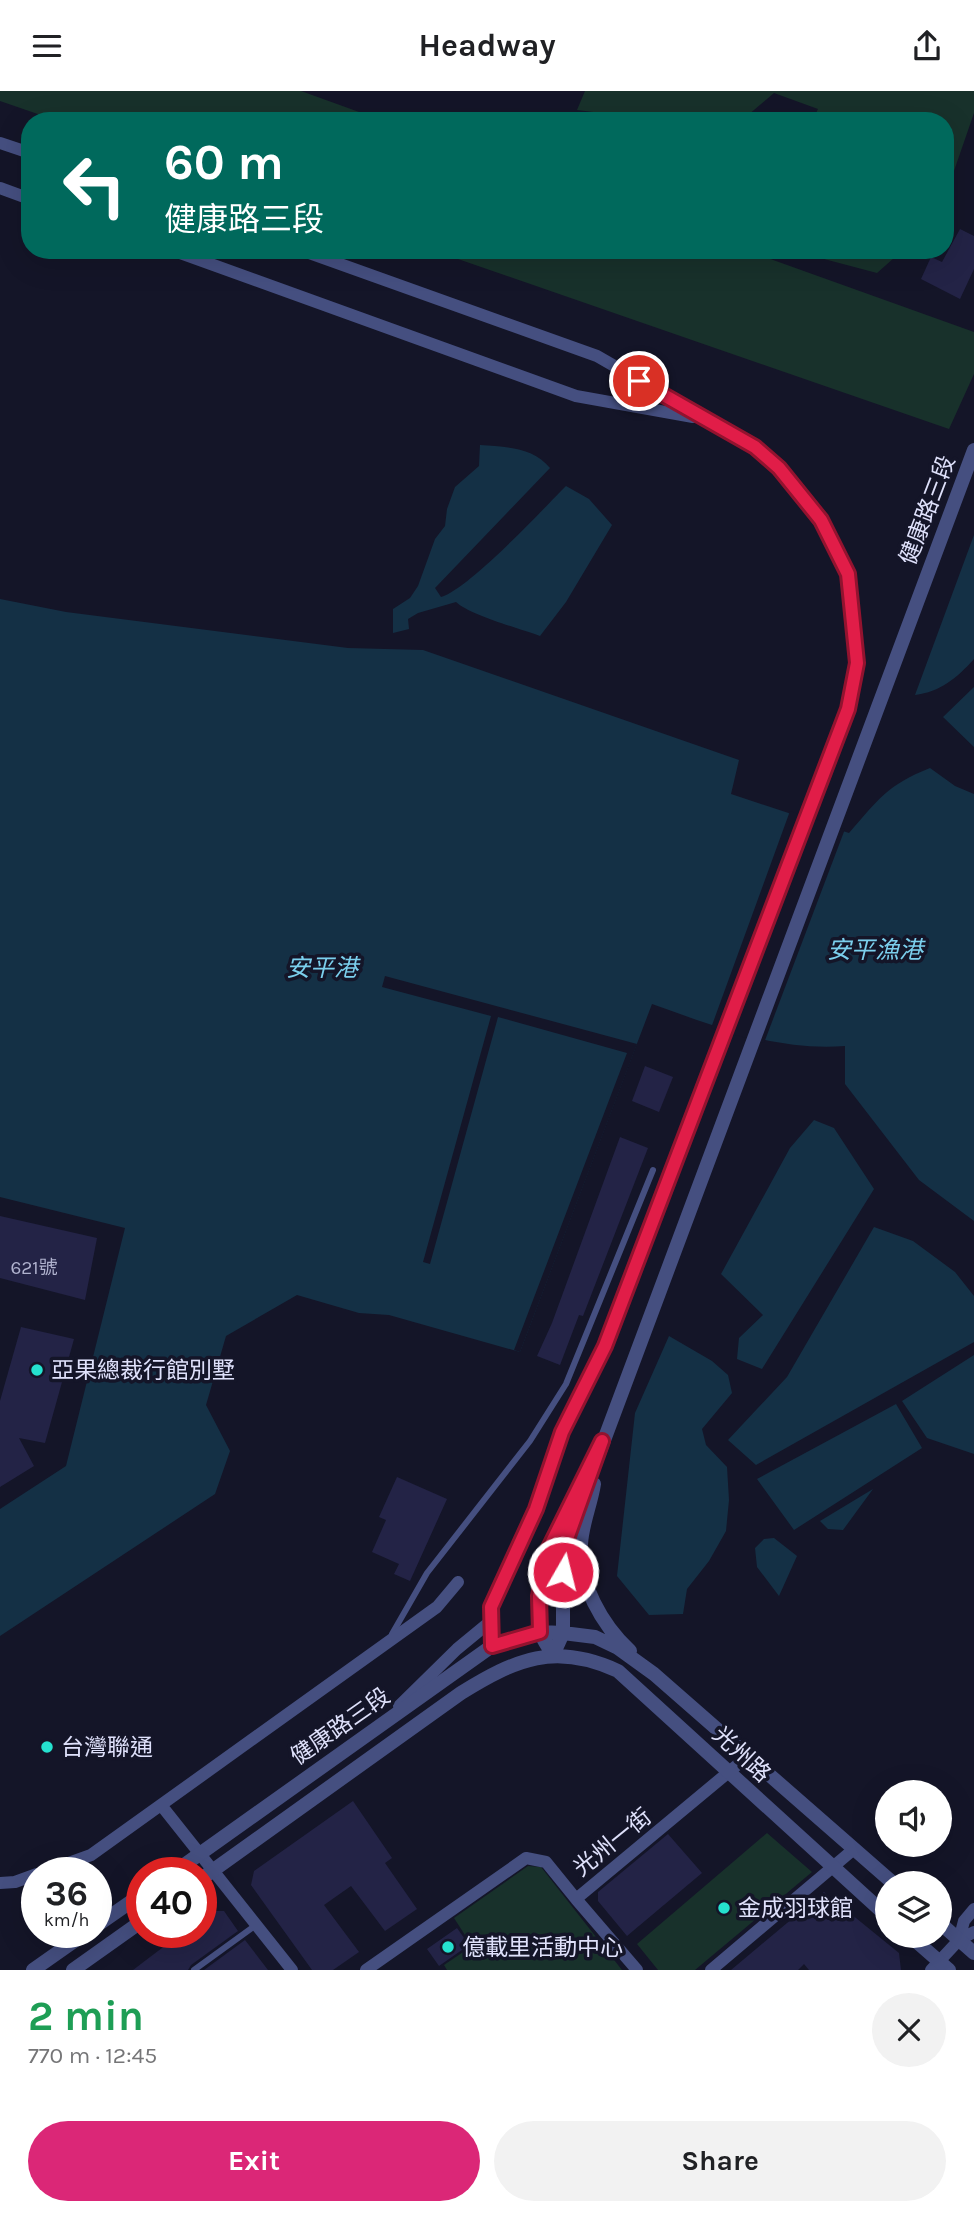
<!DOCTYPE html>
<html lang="en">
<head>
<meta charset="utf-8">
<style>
	:root { --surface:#fff; --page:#f2f2f2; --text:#202124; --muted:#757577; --accent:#db2777 }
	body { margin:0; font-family:Karla,"Noto Sans TC",sans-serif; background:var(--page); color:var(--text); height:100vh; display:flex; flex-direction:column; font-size:26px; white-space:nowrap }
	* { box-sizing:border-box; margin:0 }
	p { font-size:23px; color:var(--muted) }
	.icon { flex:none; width:38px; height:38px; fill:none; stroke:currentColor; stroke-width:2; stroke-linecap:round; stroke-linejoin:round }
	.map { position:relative; height:1879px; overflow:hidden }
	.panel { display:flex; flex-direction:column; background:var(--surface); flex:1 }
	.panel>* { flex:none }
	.top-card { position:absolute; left:21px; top:21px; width:933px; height:147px; border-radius:28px; box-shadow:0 7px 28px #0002; background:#00695c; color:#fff; overflow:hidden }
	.fabs { position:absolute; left:875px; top:1689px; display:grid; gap:14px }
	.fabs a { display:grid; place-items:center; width:77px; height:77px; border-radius:50%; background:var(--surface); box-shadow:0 7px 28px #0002; font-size:35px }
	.speed { position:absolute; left:21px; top:1766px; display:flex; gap:14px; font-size:35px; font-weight:700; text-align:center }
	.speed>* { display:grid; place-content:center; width:91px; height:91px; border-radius:50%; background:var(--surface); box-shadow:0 7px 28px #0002; line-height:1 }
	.speed small { font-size:18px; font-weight:400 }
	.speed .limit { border:10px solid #d22; background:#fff; color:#111 }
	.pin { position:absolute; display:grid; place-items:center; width:60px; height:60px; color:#fff; margin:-30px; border:4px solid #fff; border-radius:50%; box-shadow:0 2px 7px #0007 }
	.me { position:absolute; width:77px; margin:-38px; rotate:8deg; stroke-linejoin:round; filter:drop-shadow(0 0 5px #0008) }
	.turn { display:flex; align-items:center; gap:24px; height:147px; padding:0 28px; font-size:32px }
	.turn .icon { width:91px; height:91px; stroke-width:2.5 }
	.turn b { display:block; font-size:49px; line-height:60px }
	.round { display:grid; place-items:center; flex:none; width:74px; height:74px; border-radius:37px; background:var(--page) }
	.head { display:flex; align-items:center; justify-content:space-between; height:119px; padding:0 28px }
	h1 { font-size:42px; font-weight:700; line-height:52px; color:#1e9e55 }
	.cta { display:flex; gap:14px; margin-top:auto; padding:14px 28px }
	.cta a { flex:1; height:80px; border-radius:42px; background:var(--accent); color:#fff; font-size:28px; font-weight:700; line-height:80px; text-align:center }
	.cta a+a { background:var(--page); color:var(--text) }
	header { display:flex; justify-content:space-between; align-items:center; height:91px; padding:0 28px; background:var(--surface); font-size:32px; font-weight:700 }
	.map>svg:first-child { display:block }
	.green { fill:#18312b }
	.water { fill:#143045 }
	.pier { fill:#141528 }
	.building { fill:#232346 }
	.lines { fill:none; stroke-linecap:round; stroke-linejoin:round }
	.service { stroke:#454f80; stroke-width:6 }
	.minor { stroke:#454f80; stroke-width:12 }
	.tertiary { stroke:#454f80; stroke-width:14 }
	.route-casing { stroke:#92132f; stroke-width:18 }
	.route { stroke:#e11d48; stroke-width:12 }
	.poi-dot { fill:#25e1cf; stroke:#141528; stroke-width:2.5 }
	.labels { text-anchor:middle; stroke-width:7; stroke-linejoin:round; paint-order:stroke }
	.number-label { font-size:19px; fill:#b0b2ce }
	.street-label { font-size:23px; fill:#dfe1fb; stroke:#141528 }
	.poi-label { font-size:23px; fill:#dfe1fb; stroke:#141528; text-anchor:start }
	.water-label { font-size:24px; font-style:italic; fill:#7bcfed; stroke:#141528 }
</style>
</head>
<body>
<header><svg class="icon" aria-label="menu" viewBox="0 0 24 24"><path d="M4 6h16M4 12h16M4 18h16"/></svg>Headway<svg class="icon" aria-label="share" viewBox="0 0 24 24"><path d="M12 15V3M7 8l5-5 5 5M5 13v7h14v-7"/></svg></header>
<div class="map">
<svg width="974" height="1879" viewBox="0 0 974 1879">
	<rect width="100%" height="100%" fill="#141528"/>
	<path class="green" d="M0 0H301L384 30H58L0 10Z
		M585 0H974V22L945 106V30H812L818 18 774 2 741 30H666L577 19Z
		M432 159H745L974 241V283L949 338Z
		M790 159H903L877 182Z
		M767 1742 812 1781 695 1879H658L637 1853Z
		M528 1775 541 1776 622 1879H447L444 1874 472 1855 454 1827Z"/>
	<path class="water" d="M480 354C506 356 533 356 550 377L435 497 441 506C470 497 541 420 566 395L589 408 612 434 566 511 540 545C518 537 470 524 456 511L418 522 408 528 409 538 393 542V518L410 507 418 495 435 448 445 435 447 418 455 396 479 375Z
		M974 444V568C957 587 940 601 915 604Z
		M0 508 66 521 348 557 423 559 739 669 731 703 849 742C878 709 887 694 930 677L955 695 974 703V1130L919 1089 845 993V955C775 960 717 936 652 913L520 1261 389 1224 359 1222 297 1204 226 1245 206 1314 230 1360 215 1403 0 1545V1418L66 1375 125 1137 0 1106Z
		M974 596V656L943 626Z
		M814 1029 834 1037 874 1098 762 1278 737 1268 739 1247 763 1224 721 1183 790 1057Z
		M874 1136 913 1150 955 1181 974 1205V1251L756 1374 728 1349 787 1286Z
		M669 1245 712 1270 728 1284 732 1302 702 1338 706 1354 727 1376 729 1409 726 1440 709 1470 687 1498 683 1523 649 1524 617 1485 635 1322Z
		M974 1264V1363L927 1347 902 1310Z
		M896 1313 922 1357 794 1439 757 1388Z
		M873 1398 843 1439 828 1438 820 1430Z
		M774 1447 797 1465 779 1505 757 1476 755 1457 764 1448Z"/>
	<path class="pier" d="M790 720 845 738 764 952 711 937Z
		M385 885 637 953 520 1261 514 1259 627 962 498 926 430 1173 423 1171 491 925 382 896Z"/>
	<path class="building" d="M960 138 974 145V178L960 208 921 188 931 166 942 171Z
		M645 975 673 986 659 1021 632 1010Z
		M620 1046 648 1057 583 1225 579 1224 560 1274 537 1265 552 1232Z
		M0 1125 97 1147 85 1209 0 1187Z
		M21 1236 74 1248 45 1352 19 1347 34 1375 0 1396V1310Z
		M397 1386 447 1408 410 1490 394 1483 399 1473 372 1461 386 1429 379 1426Z
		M353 1710 392 1767 385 1772 417 1818 385 1840 351 1795 324 1814 359 1861 333 1879H312L251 1794 254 1780Z
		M668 1743 702 1782 627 1845 598 1810V1801Z
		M824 1801 899 1862 901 1879H809L804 1873 798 1879H731Z
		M211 1820H224L238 1840 191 1874 188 1879H133L183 1841H201V1827Z
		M457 1837 469 1854 439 1875 427 1858Z
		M245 1849 268 1879H204Z"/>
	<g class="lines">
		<path class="service" d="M392 1543 427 1482 530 1350 566 1293 653 1079
			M194 1879 256 1834"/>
		<path class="minor" d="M0 52 30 62
			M0 97 30 108
			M172 159 576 305 693 326
			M301 159 597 265 755 356 779 377 810 412 833 449 848 483 857 572 847 618 605 1255 562 1341 536 1418 491 1516 492 1555
			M399 1615 457 1558 491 1530
			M161 1714 292 1879
			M41 1782 91 1764 437 1516 458 1491
			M0 1792 15 1791 37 1783
			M576 1808 637 1879
			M959 1849 964 1830 974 1818
			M366 1879 526 1767 546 1771 576 1808 748 1665
			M711 1879 854 1758
			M931 1879 959 1849 974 1841"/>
		<path class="tertiary" d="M594 1393C591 1413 582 1433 581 1453 578 1492 602 1534 630 1560
			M553 1564 563 1542V1459L974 359
			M553 1564C549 1557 542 1548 540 1540 531 1492 553 1449 573 1408
			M173 1782 492 1555 540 1541 563 1542 595 1546 618 1557 654 1583 893 1792
			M201 1788 461 1602C516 1568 555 1551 618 1580L887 1825
			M940 1832 974 1862
			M96 1835 142 1803
			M909 1844 949 1879
			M33 1879 87 1841
			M73 1879 142 1830"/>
	</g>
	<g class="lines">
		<g class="route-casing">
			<path id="route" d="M563 1481V1459L602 1350 547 1461 539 1505 540 1541 492 1555 491 1516 536 1418 562 1341 605 1255 848 618 857 572 848 483 821 429 779 377 755 356 639 290"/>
		</g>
		<use href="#route" class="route"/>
	</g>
	<g class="poi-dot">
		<circle cx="37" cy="1279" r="7"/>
		<circle cx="47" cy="1656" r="7"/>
		<circle cx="724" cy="1817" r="7"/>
		<circle cx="448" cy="1856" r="7"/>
	</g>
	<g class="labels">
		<g class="number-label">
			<text x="34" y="1183">621號</text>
		</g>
		<g class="street-label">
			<text transform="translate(927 419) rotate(-69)" y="8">健康路三段</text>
			<text transform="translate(340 1635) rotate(-35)" y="8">健康路三段</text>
			<text transform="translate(742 1663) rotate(43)" y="8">光州路</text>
			<text transform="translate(612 1751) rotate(-39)" y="8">光州一街</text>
		</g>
		<g class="poi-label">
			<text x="51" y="1287">亞果總裁行館別墅</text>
			<text x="61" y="1664">台灣聯通</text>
			<text x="738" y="1825">金成羽球館</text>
			<text x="462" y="1864">億載里活動中心</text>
		</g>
		<g class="water-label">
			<text x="875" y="867">安平漁港</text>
			<text x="322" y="885">安平港</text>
		</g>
	</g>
</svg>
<div class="fabs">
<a><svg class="icon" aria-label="sound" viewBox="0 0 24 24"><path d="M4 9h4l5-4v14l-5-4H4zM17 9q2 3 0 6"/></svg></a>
<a><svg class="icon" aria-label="layers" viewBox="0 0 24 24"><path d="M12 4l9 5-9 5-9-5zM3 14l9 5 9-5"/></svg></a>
</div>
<div class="speed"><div>36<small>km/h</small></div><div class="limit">40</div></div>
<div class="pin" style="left:639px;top:290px;background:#d93025"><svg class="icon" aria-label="arrive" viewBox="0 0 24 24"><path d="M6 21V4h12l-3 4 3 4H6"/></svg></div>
<svg class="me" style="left:563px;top:1481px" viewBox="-20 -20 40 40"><circle r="17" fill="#e11d48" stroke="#fff" stroke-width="3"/><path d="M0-11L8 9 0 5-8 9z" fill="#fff"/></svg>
<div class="top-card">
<div class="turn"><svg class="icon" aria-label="left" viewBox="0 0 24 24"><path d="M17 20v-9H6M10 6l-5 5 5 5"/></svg><div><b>60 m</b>健康路三段</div></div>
</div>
</div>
<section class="panel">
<div class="head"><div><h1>2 min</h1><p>770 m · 12:45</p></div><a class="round"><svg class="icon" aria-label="close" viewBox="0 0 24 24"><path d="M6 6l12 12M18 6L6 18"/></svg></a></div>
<div class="cta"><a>Exit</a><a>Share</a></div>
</section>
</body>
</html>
